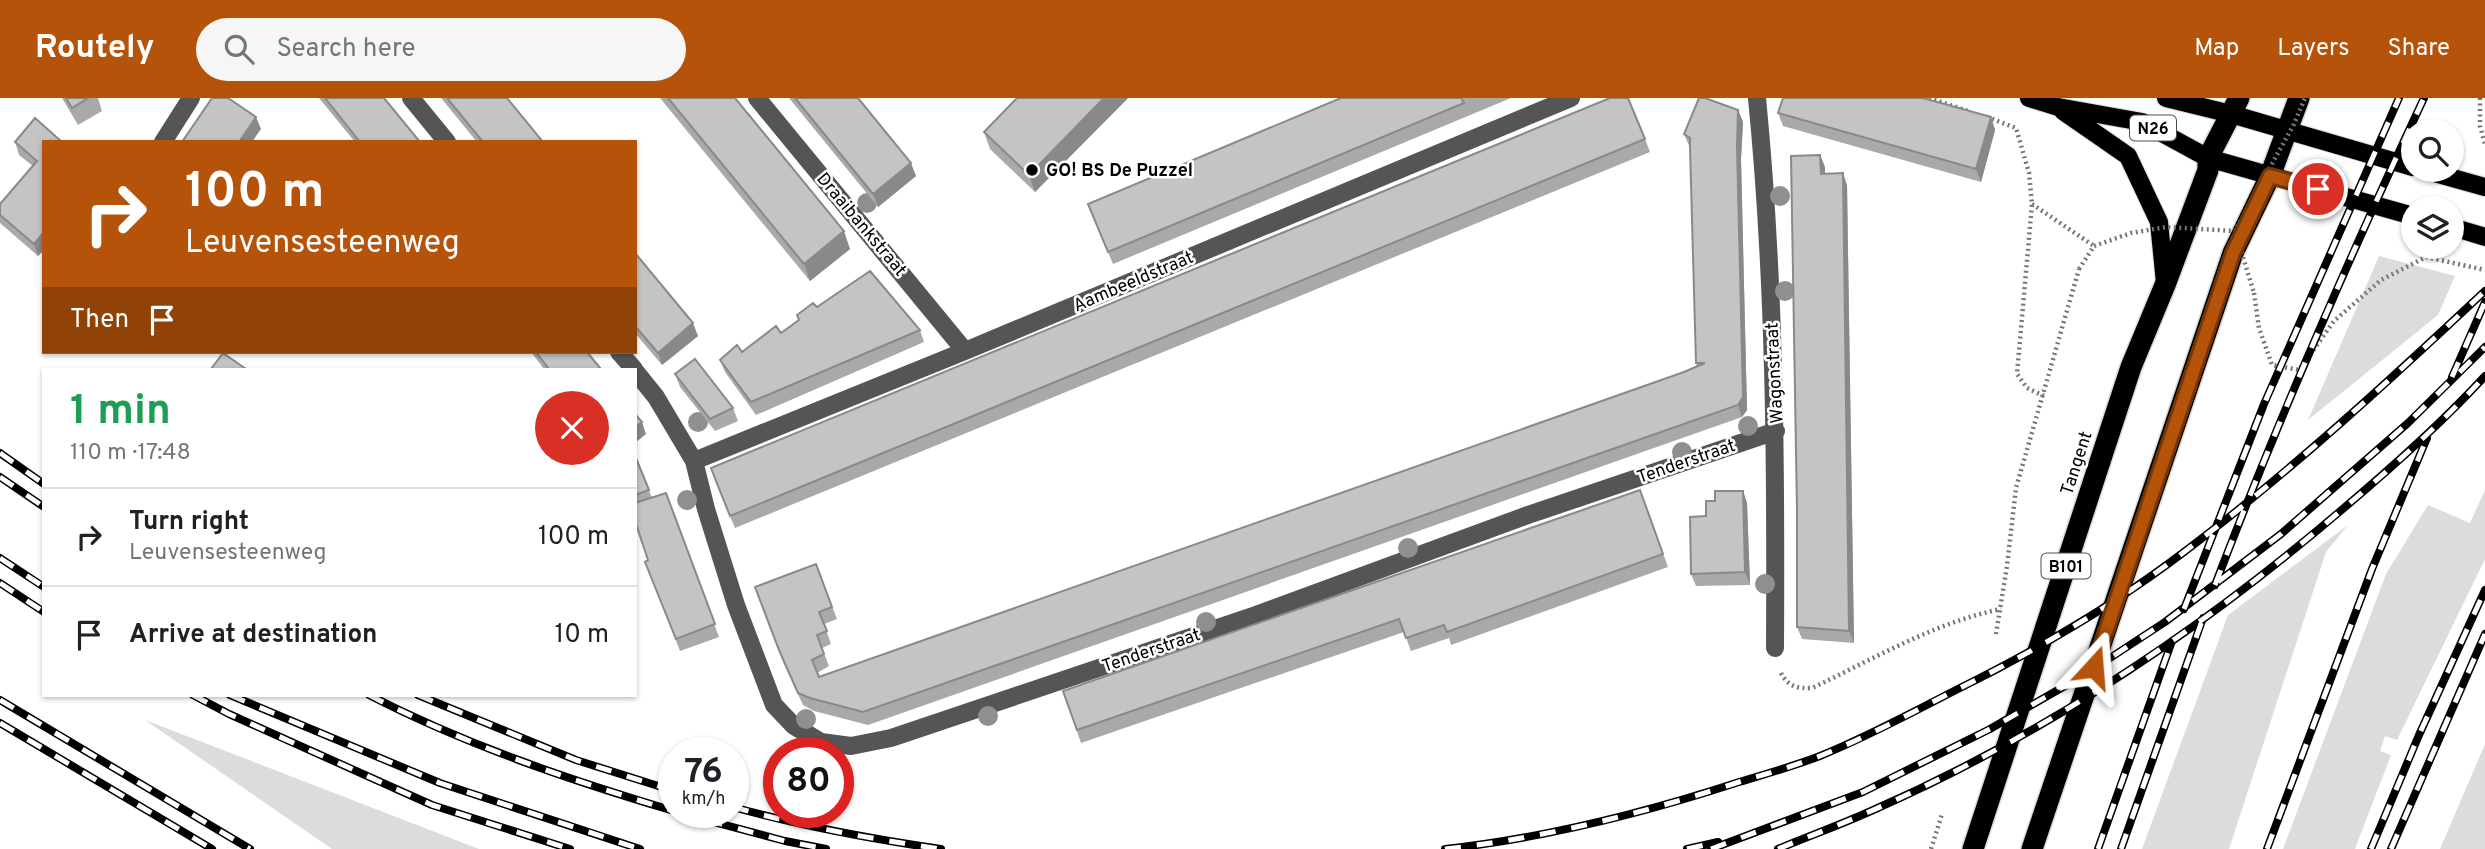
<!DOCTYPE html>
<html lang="en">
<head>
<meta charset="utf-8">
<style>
	:root { --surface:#fff; --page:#f6f6f6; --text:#202124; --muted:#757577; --line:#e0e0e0; --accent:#b45309 }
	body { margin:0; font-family:Overpass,sans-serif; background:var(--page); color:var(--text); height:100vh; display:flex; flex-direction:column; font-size:26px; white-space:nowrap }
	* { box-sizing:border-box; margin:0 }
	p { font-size:23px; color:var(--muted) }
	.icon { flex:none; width:38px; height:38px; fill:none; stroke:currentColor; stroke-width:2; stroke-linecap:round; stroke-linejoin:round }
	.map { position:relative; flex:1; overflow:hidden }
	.drawer { position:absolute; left:42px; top:270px; width:595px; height:329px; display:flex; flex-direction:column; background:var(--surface); border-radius:0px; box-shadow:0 2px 5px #0004 }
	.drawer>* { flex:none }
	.guide { position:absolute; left:42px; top:42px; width:595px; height:214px; border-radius:0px; box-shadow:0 2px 5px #0004; background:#b45309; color:#fff; overflow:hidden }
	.fabs { position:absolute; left:2401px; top:21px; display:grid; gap:14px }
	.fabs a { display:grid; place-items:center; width:63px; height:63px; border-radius:50%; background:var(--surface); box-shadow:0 2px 5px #0004; font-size:35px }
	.speed { position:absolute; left:658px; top:639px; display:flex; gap:14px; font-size:35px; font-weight:700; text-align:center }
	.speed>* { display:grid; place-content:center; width:91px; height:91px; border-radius:50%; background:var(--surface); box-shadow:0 2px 5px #0004; line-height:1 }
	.speed small { font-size:18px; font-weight:400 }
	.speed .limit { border:10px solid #d22; background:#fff; color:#111 }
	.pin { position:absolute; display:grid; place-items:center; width:60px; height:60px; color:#fff; margin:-30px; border:4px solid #fff; border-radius:50%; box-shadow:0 2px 7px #0007 }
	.me { position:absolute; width:77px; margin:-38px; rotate:19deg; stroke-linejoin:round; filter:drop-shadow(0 0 5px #0008) }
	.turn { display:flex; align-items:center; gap:24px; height:147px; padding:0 28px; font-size:32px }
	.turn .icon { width:91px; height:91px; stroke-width:2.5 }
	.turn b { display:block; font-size:49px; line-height:60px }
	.then { display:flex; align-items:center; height:66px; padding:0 28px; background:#0003; gap:14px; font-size:26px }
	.round { display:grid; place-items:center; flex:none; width:74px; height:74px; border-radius:37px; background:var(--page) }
	.head { display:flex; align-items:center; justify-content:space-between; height:119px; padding:0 28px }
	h1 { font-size:42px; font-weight:700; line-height:52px; color:#1e9e55 }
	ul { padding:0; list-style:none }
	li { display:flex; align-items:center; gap:21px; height:98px; padding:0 28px; border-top:2px solid var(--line) }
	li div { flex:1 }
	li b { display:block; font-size:26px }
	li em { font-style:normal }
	header { display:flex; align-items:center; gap:42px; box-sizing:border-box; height:98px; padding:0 35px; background:var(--accent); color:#fff }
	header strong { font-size:33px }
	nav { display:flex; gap:38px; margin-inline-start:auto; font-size:24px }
	.search { width:490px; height:63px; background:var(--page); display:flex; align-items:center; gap:18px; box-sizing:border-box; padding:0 24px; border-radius:38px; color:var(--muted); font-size:26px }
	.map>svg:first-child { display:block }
	.green { fill:#dcdcdc }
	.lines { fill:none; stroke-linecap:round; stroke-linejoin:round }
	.major-casing { stroke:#dbdbdb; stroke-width:20 }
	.highway-casing { stroke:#dbdbdb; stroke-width:24 }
	.path { stroke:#777; stroke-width:4.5; stroke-dasharray:2 3.5; stroke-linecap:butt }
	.minor { stroke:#555; stroke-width:18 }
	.major { stroke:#000; stroke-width:18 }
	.highway { stroke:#000; stroke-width:21 }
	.rail-casing { stroke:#000; stroke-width:8 }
	.rail { stroke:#fff; stroke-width:5; stroke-dasharray:16; stroke-linecap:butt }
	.path-bridge { stroke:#777; stroke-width:4.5; stroke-dasharray:2 3.5; stroke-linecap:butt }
	.tree { fill:#8f8f8f }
	.wall { fill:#a9a9a9 }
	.shaded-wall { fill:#898989 }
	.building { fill:#c4c4c4; stroke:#898989; stroke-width:2 }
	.route-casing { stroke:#753606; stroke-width:18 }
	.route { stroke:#b45309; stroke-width:12 }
	.poi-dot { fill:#000; stroke:#fff; stroke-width:2.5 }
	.labels { text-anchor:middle; stroke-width:5; stroke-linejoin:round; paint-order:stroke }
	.shield { fill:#fff; stroke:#4c4c4c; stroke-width:2 }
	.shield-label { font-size:16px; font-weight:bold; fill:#000 }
	.poi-label { font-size:18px; font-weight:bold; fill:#000; stroke:#fff; text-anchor:start }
	.street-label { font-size:18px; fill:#000; stroke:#fff }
</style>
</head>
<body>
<header>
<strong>Routely</strong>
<div class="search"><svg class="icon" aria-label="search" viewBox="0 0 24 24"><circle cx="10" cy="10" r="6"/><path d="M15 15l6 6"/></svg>Search here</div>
<nav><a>Map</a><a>Layers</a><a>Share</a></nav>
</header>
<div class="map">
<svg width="2485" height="751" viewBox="0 0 2485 751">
	<rect width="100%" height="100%" fill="#fff"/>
	<path class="green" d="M2379 158 2455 178 2438 217 2308 322Z
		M2485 392V461L2397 642 2385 638 2380 653 2391 657 2355 751H2283L2386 476 2428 407 2470 425Z
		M2348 427 2326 454 2229 751H2142L2228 517Z
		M145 622 479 751H332Z
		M2485 646V751H2440Z"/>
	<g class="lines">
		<g class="major-casing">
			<path id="major" d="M2029 0 2058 9 2142 24 2208 60 2413 118
				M2166 0 2231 16 2413 69
				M2063 13 2128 58 2159 124 2165 185
				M2424 72 2485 89
				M2452 129 2485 139"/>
		</g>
		<g class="highway-casing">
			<path id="highway" d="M1973 751 2131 269 2165 187 2208 72V60L2239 0
				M2032 751 2233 155 2270 78 2299 0"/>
		</g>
		<path class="path" d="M1929 0 1968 13
			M2480 0V28L2485 46
			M1987 19 2016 30 2029 75 2032 106 2017 276 2027 290 2044 298
			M2032 106 2094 148
			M2254 195 2259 230 2272 267 2299 272 2334 223 2381 182 2426 159 2485 172
			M1996 536 2007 468 2016 390 2079 171
			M1781 575C1788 588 1797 591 1812 590 1874 561 1933 525 2001 511
			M1931 751 1942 716"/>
		<path class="minor" d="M411 0 447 44
			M757 0 965 253
			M1757 0C1775 183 1776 366 1775 550
			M163 44 191 0
			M619 254 634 271
			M635 273 656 299 694 363 706 411 736 507 774 607 794 628 821 644 851 648 891 640 1256 517 1528 417 1776 333
			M694 363 965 253 1571 0"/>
		<use href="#major" class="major"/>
		<use href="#highway" class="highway"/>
		<g class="rail-casing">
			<path id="rail" d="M2452 279 2485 204
				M0 355 44 386
				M0 379 44 409
				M0 460 44 489
				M0 485 44 514
				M2215 487C2278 322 2349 160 2424 0
				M2184 511 2264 306 2399 0
				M193 597 229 616 432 707 570 751
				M230 597 440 685 640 751
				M369 597C466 647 570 682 674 713
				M418 597 576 662 674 693
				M0 602 250 751
				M0 625 212 751
				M733 709C801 728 871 741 941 751
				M676 714 785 743 826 751
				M1445 751C1545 740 1644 715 1739 684 1766 676 1794 668 1820 658 1867 639 1911 615 1956 592 2035 553 2113 508 2184 454 2290 374 2388 284 2485 193
				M1687 751 1718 744
				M1711 751 1863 694 1990 631 2084 577 2165 524 2281 436 2408 325 2485 249
				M1778 751C1809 738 1840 727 1871 713 2040 639 2197 535 2338 415 2389 372 2440 327 2485 278
				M2098 751 2172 543
				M2121 751 2203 520
				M2267 751 2372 471 2427 340
				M2371 751 2419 637 2485 492
				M2391 751 2485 536"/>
		</g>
		<use href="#rail" class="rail"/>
		<path class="path-bridge" d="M2235 133 2254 195
			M2079 171 2094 148 2131 135 2166 129 2235 133 2294 26 2305 0"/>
	</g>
	<g class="tree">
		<circle cx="1780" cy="98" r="10"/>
		<circle cx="867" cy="105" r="10"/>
		<circle cx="1785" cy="193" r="10"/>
		<circle cx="698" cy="324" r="10"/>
		<circle cx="1748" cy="328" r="10"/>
		<circle cx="1682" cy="354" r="10"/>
		<circle cx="687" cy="402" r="10"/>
		<circle cx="1408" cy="450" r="10"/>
		<circle cx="1765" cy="486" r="10"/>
		<circle cx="1206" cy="524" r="10"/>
		<circle cx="988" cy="618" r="10"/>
		<circle cx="806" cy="621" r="10"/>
	</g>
	<path class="wall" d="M62 0H98L102 13 78 27Z
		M319 0H384L420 44H355Z
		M441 0H507L543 44H477Z
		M660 0H735L850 151 810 183Z
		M789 0H858L916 78 878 109Z
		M1017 0H1128L1035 94 990 51 984 34Z
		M1341 0H1511L1113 166 1088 106Z
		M1738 12 1743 24 1741 61 1747 312 1742 319 868 627 814 613 803 607 783 564 755 489 816 466 837 521 824 526 831 546 822 550 829 568 817 575 819 579 1684 274 1697 269 1696 265 1690 50 1684 36Z
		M1778 15 1991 19 1995 32 1981 84 1783 28Z
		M1645 41 1650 54 735 430 715 383Z
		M15 44H44V152L38 158 0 125V106L33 68 19 57Z
		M1820 57 1825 69V76L1847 87 1854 545 1802 541 1797 529Z
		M635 155 698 238 662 267 635 235Z
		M817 209 920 232 924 244 756 317 725 274 720 262 742 254 781 235 798 222 797 217Z
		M531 254H587L601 271H544Z
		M675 276 733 310 738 323 715 333 680 289Z
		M635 360H636L652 400 666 395 719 539 680 553 645 464 648 462 635 423Z
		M1640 392 1668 469 1451 547 1449 540 1411 553 1404 534 1081 645 1063 593Z
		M1743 393 1747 405 1750 487 1696 488 1691 476 1715 403Z"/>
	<path class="shaded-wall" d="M1104 0H1128L1035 94 1029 77Z
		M1738 12 1743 24 1741 61 1747 312 1742 319 1738 307 1737 48Z
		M256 19 261 31 252 44H239Z
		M1991 19 1995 32 1981 84 1976 71Z
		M1820 57 1825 69V88L1821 76Z
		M911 65 916 78 878 109 873 96Z
		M1843 75 1847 87 1854 545 1849 533Z
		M844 133 850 151 810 183 804 166Z
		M44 134V152L38 158 34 146Z
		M693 225 698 238 662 267 658 255Z
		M642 324 646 336 635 345V329Z
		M1743 393 1747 405 1750 487 1745 474Z"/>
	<path class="building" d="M66 0H88L72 10Z
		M212 0H228L256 19 239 44H182Z
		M325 0H384L420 44H360Z
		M447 0H507L543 44H483Z
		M668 0H735L844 133 804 166Z
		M795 0H858L911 65 873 96Z
		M1017 0H1104L1029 77 984 34Z
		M1341 0H1461L1464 5 1108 154 1088 106Z
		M1610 0H1628L1645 41 730 418 711 370Z
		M1699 0H1705L1738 12 1737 48 1743 299 1738 307 863 614 810 600 798 595 779 552 755 489 816 466 832 509 819 514 827 533 817 537 824 556 812 562 819 579 1684 274 1705 265H1696L1690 49V40L1684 36Z
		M1783 0H1923L1991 19 1976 71 1778 15Z
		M35 20 62 44H44V134L34 146 0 117V106L37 63 15 44Z
		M1820 57 1821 76 1843 75 1849 533 1797 529V412L1791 58Z
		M635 155 693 225 658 255 635 228Z
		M870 173 920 232 751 304 720 262 737 247 742 254 776 228 781 235 799 222 797 217 813 205 817 209Z
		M536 254H587L601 271H549Z
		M223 255 246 271H211Z
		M695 261 733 310 710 321 675 276Z
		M635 316 642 324 635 329Z
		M635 360H636L649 392 635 397Z
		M1640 392 1663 456 1447 534 1444 527 1406 540 1399 521 1077 632 1063 593Z
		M1715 393H1743L1745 474 1691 476 1690 419 1706 418V403H1715Z
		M666 395 715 526 676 541 645 464 648 462 635 423V405Z"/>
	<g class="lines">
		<g class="route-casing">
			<path id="route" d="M2094 569 2233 155 2270 78 2318 91"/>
		</g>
		<use href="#route" class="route"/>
	</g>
	<circle class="poi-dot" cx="1032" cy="72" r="7"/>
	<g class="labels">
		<g class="shield">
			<rect x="2130" y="17.5" width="46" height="25" rx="5"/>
			<rect x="2041.5" y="455.5" width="49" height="25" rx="5"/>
		</g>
		<g class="shield-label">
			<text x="2153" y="36">N26</text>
			<text x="2066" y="474">B101</text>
		</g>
		<g class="poi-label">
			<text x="1046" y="78">GO! BS De Puzzel</text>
		</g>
		<g class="street-label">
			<text transform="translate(862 126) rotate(50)" y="6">Draaibankstraat</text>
			<text transform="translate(1133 183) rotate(-23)" y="6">Aambeeldstraat</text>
			<text transform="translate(1774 275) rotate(-93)" y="6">Wagonstraat</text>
			<text transform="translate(1686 363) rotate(-19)" y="6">Tenderstraat</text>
			<text transform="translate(2076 365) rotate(-72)" y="6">Tangent</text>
			<text transform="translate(1151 552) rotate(-19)" y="6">Tenderstraat</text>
		</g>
	</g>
</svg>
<div class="fabs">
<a><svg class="icon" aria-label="search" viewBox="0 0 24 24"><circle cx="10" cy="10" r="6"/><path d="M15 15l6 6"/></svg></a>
<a><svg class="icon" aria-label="layers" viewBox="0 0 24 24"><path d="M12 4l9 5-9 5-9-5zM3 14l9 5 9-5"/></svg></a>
</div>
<div class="speed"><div>76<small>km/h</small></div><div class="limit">80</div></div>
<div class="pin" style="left:2318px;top:91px;background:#d93025"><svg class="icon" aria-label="arrive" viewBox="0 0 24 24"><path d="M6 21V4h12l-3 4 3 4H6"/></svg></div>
<svg class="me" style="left:2094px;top:569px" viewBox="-20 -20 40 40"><path d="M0-17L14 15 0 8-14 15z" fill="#b45309" stroke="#fff" stroke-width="4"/></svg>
<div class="guide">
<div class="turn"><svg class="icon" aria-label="right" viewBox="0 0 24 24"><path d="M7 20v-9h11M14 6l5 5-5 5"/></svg><div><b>100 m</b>Leuvensesteenweg</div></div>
<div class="then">Then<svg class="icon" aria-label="arrive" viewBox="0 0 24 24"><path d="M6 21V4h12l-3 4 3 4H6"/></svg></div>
</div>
<section class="drawer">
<div class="head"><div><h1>1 min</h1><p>110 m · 17:48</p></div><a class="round" style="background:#d93025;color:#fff"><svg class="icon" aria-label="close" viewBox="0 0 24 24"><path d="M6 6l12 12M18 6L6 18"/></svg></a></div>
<ul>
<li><svg class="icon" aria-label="right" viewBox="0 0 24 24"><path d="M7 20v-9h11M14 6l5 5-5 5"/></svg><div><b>Turn right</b><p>Leuvensesteenweg</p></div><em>100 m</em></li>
<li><svg class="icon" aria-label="arrive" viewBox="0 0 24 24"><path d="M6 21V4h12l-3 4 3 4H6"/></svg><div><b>Arrive at destination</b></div><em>10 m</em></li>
</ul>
</section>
</div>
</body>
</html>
